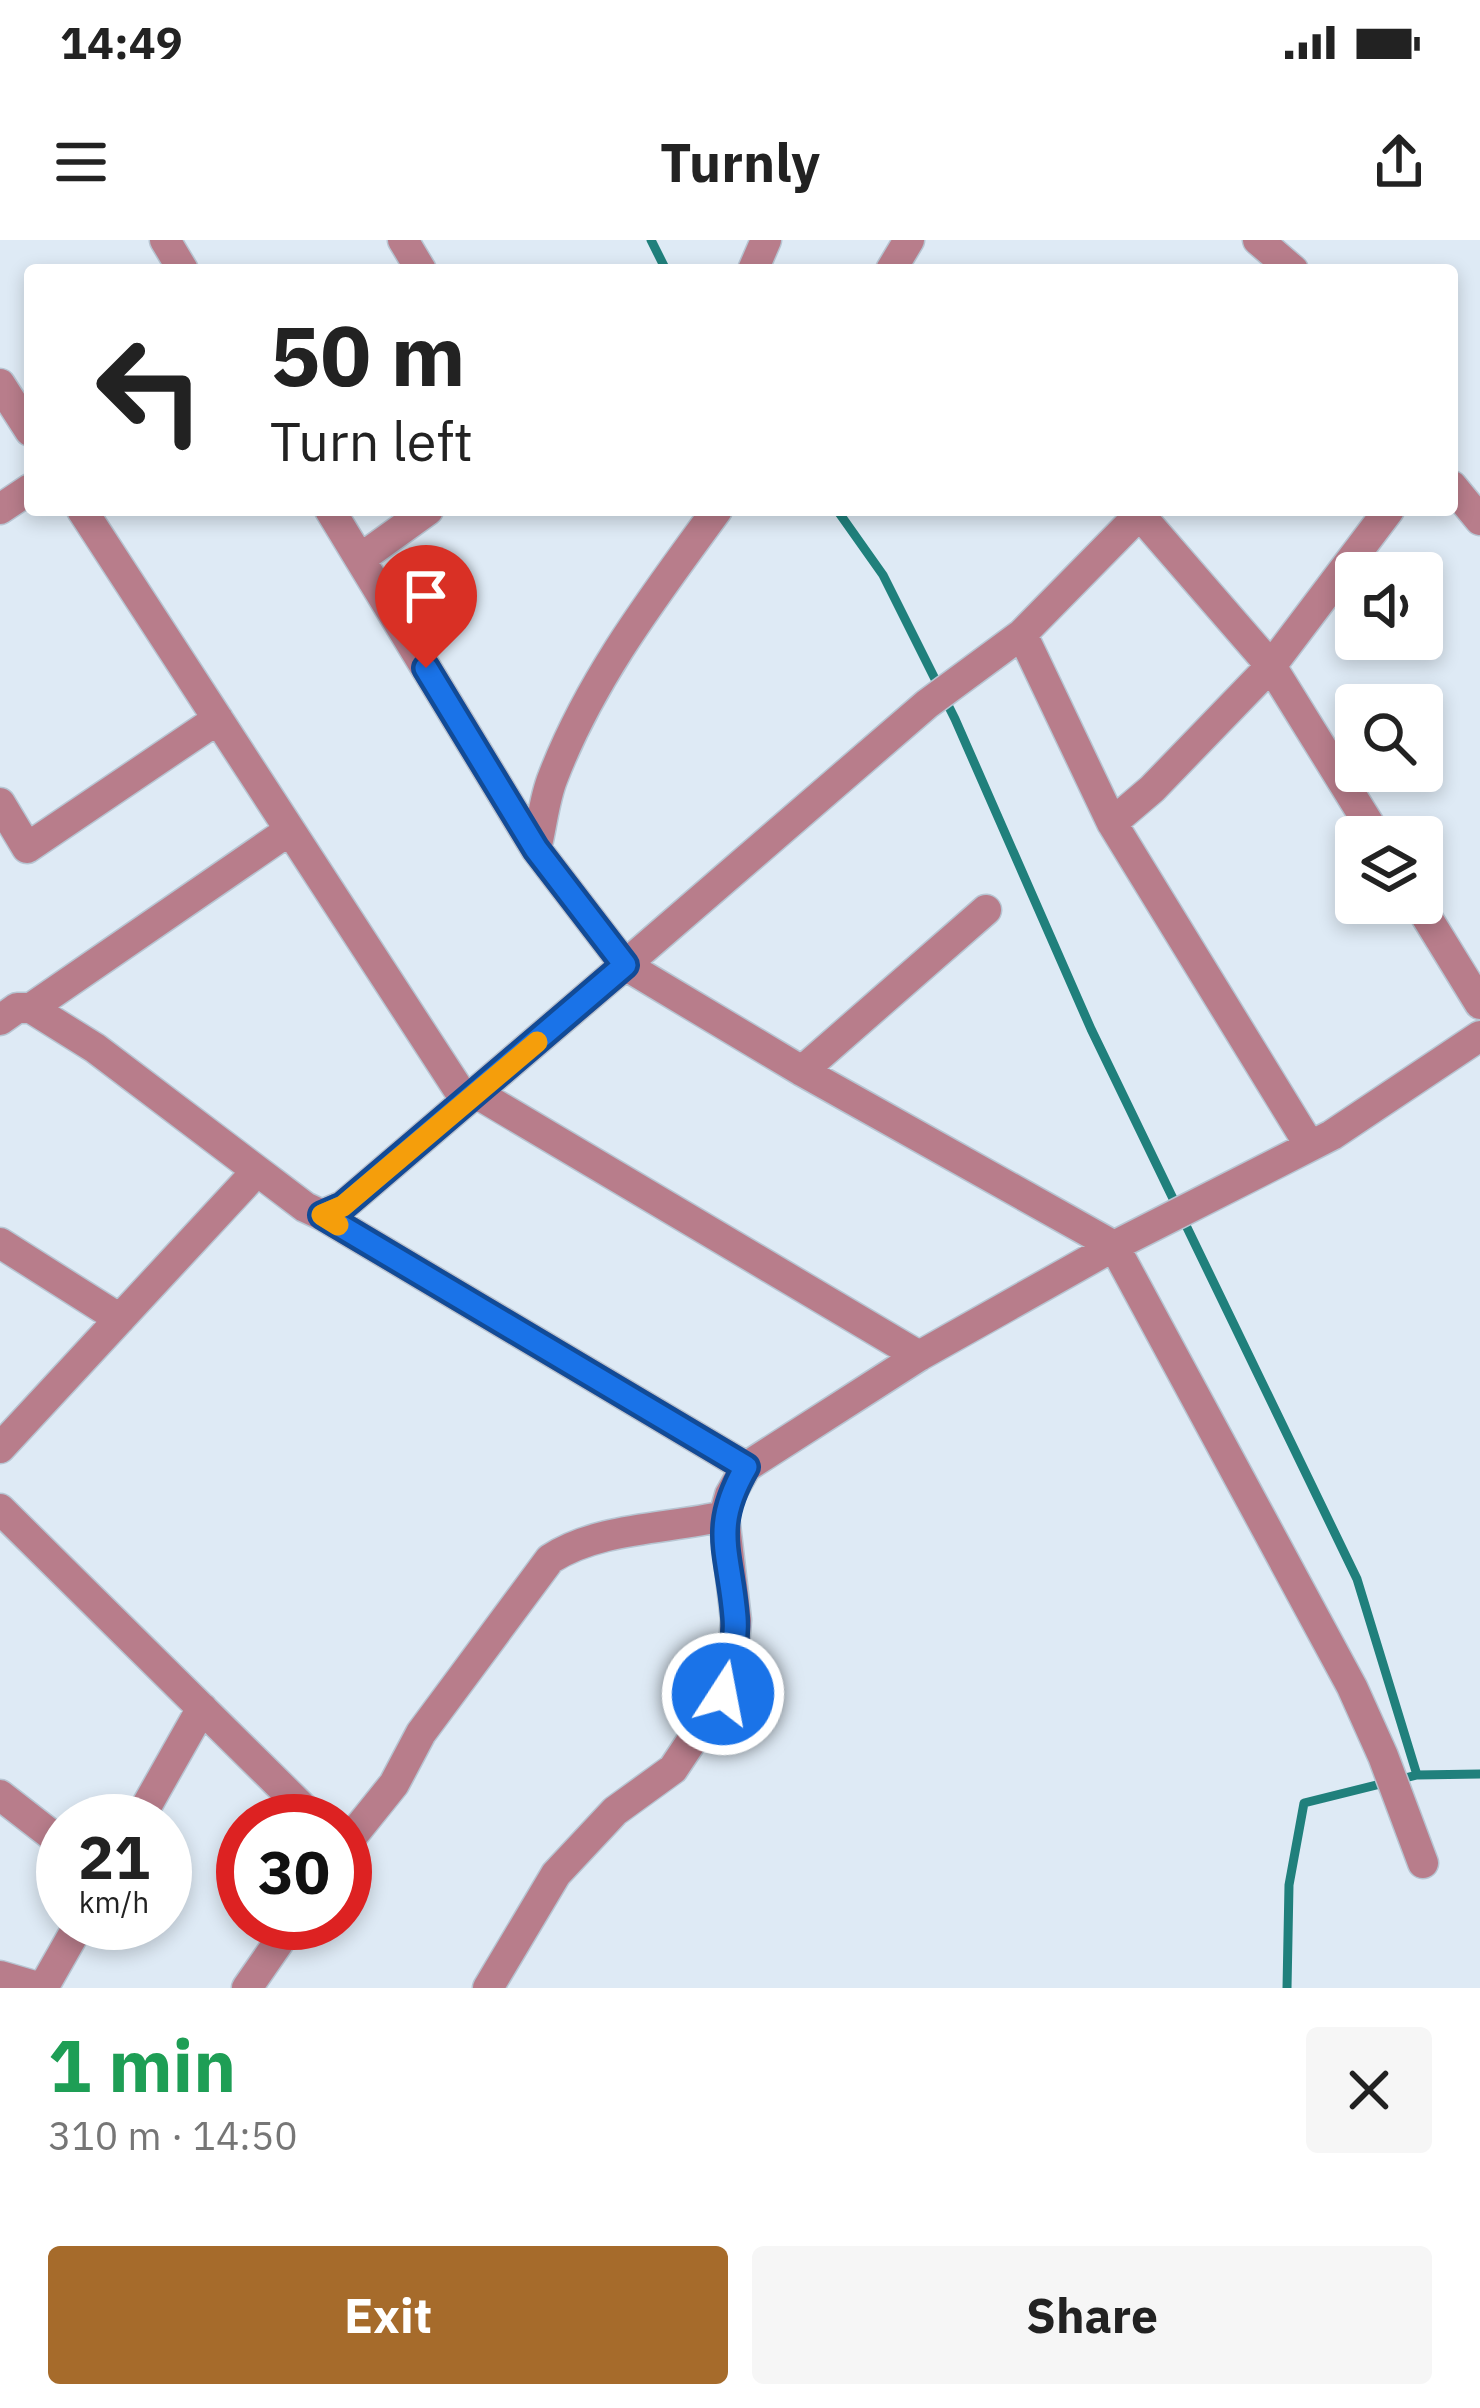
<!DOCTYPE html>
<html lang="en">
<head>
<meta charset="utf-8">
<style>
	:root { --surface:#fff; --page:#f6f6f6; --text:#222; --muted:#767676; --accent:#a66b2b }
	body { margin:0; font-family:"IBM Plex Sans",sans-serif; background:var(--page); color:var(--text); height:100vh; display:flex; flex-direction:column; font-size:45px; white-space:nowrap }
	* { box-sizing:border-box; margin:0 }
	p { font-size:39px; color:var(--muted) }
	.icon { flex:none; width:66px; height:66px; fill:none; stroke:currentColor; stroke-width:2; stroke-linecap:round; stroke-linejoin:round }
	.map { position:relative; height:1748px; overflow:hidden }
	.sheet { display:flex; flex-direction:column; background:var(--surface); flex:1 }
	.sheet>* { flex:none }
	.guide { position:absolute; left:24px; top:24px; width:1434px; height:252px; border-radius:12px; box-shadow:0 6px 18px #0003; background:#fff; color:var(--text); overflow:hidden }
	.buttons { position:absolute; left:1335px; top:312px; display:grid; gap:24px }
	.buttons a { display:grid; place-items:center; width:108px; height:108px; border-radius:12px; background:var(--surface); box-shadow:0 6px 18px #0003; font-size:60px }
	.speed { position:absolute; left:36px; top:1554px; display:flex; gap:24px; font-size:60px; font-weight:700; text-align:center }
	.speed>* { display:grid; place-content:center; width:156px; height:156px; border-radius:50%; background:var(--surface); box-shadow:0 6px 18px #0003; line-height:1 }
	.speed small { font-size:30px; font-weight:400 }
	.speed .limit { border:18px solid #d22; background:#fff; color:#111 }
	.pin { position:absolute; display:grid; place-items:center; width:102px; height:102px; color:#fff; margin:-123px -51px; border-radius:50% 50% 50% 0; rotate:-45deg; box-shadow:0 0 12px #0007 }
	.pin .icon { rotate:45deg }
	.me { position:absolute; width:132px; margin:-66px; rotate:11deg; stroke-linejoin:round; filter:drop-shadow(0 0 9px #0008) }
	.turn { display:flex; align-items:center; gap:42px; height:252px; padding:0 48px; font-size:54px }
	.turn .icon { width:156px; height:156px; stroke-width:2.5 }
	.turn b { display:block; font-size:84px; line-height:102px }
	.round { display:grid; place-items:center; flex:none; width:126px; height:126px; border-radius:12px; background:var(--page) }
	.headline { display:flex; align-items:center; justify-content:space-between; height:204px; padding:0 48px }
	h1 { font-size:72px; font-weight:700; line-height:90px; color:#1e9e55 }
	.action { display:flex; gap:24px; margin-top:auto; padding:24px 48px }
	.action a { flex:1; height:138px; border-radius:12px; background:var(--accent); color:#fff; font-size:48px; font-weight:700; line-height:138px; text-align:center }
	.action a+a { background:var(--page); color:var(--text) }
	.status { display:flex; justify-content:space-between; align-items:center; height:84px; padding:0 60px; background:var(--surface); direction:ltr }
	.status svg { height:33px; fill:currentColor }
	header { display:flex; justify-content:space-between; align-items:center; height:156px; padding:0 48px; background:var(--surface); font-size:54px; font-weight:700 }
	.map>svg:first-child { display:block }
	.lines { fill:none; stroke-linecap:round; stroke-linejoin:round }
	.stream { stroke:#20807c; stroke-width:9 }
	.minor-casing { stroke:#b7c5d2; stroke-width:33 }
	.minor { stroke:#b87d8b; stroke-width:30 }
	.route-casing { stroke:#114b97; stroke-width:30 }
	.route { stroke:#1a73e8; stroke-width:21 }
	.slow { stroke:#f59e0b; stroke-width:21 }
</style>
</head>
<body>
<div class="status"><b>14:49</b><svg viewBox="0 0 49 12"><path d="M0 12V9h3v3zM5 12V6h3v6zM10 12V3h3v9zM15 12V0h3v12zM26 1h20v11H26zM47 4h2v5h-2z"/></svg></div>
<header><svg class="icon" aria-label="menu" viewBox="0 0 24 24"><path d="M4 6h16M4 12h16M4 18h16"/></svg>Turnly<svg class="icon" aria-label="share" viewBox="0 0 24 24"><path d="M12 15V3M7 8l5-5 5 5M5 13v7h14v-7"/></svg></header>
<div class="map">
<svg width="1480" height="1748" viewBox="0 0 1480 1748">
	<rect width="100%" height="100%" fill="#deeaf5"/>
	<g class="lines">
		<path class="stream" d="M651 0 666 30
			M837 270 883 335 955 479 1091 789 1357 1339 1417 1535
			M1287 1748 1289 1645 1304 1563 1417 1535 1480 1534"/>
		<g class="minor-casing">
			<path id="minor" d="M165 0 183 30
				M403 0 421 30
				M1258 0 1293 30
				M753 30 766 0
				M891 30 909 0
				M0 144 30 191
				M1452 246 1480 280
				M0 269 30 249
				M82 270 466 861
				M330 270 536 609
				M1144 270 1022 394 927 464 625 725 802 831 1114 1006 1352 1447 1383 1516 1423 1623
				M1140 275 1271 426 1377 597
				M360 319 428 270
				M1022 394 1112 583 1310 906
				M0 563 27 608 218 479
				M1112 583 1152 549 1271 426 1389 270
				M1418 663 1480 764
				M31 768 95 808 305 967 322 975 343 966 625 725 536 609C542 585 544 559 553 537 591 438 655 355 717 270
				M0 780 17 768H31L290 590
				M802 831 986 670
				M476 853 919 1116
				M322 975 746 1227
				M0 1003 120 1079
				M0 1208 257 931
				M0 1269 316 1581
				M0 1555 63 1604
				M138 1581 202 1468
				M345 1605 394 1544 421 1493 550 1319C599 1287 668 1289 724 1276
				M0 1736 41 1748
				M43 1748 80 1683
				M247 1748 292 1683
				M488 1748 556 1634 615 1571 673 1529 723 1454 733 1418 736 1380 724 1276 730 1255 746 1227 919 1116 1114 1006 1332 895 1480 796"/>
		</g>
		<use href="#minor" class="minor"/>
	</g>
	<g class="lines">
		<g class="route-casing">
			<path id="route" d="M426 428 536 609 625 725 343 966 322 975 746 1227C710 1289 730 1312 735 1377 737 1404 730 1428 723 1454"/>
		</g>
		<use href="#route" class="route"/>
		<path class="slow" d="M338 985 322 975 343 966 537 802"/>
	</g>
</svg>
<div class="buttons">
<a><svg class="icon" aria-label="sound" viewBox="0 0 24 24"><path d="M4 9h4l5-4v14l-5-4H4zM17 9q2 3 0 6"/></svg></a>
<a><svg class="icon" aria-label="search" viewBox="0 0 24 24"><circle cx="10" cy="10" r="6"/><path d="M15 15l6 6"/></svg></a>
<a><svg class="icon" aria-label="layers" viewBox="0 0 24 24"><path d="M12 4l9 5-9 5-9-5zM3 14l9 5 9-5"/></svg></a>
</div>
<div class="speed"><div>21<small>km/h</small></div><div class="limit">30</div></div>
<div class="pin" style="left:426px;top:428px;background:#d93025"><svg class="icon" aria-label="arrive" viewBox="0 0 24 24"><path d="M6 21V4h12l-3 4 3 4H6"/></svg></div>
<svg class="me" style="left:723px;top:1454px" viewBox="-20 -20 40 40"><circle r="17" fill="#1a73e8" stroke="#fff" stroke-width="3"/><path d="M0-11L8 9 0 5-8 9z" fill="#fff"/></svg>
<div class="guide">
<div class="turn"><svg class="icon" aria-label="left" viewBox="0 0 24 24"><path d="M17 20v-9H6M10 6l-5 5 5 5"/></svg><div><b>50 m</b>Turn left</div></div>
</div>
</div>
<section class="sheet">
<div class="headline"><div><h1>1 min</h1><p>310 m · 14:50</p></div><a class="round"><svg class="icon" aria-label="close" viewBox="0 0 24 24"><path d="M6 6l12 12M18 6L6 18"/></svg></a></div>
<div class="action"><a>Exit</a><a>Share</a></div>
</section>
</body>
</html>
